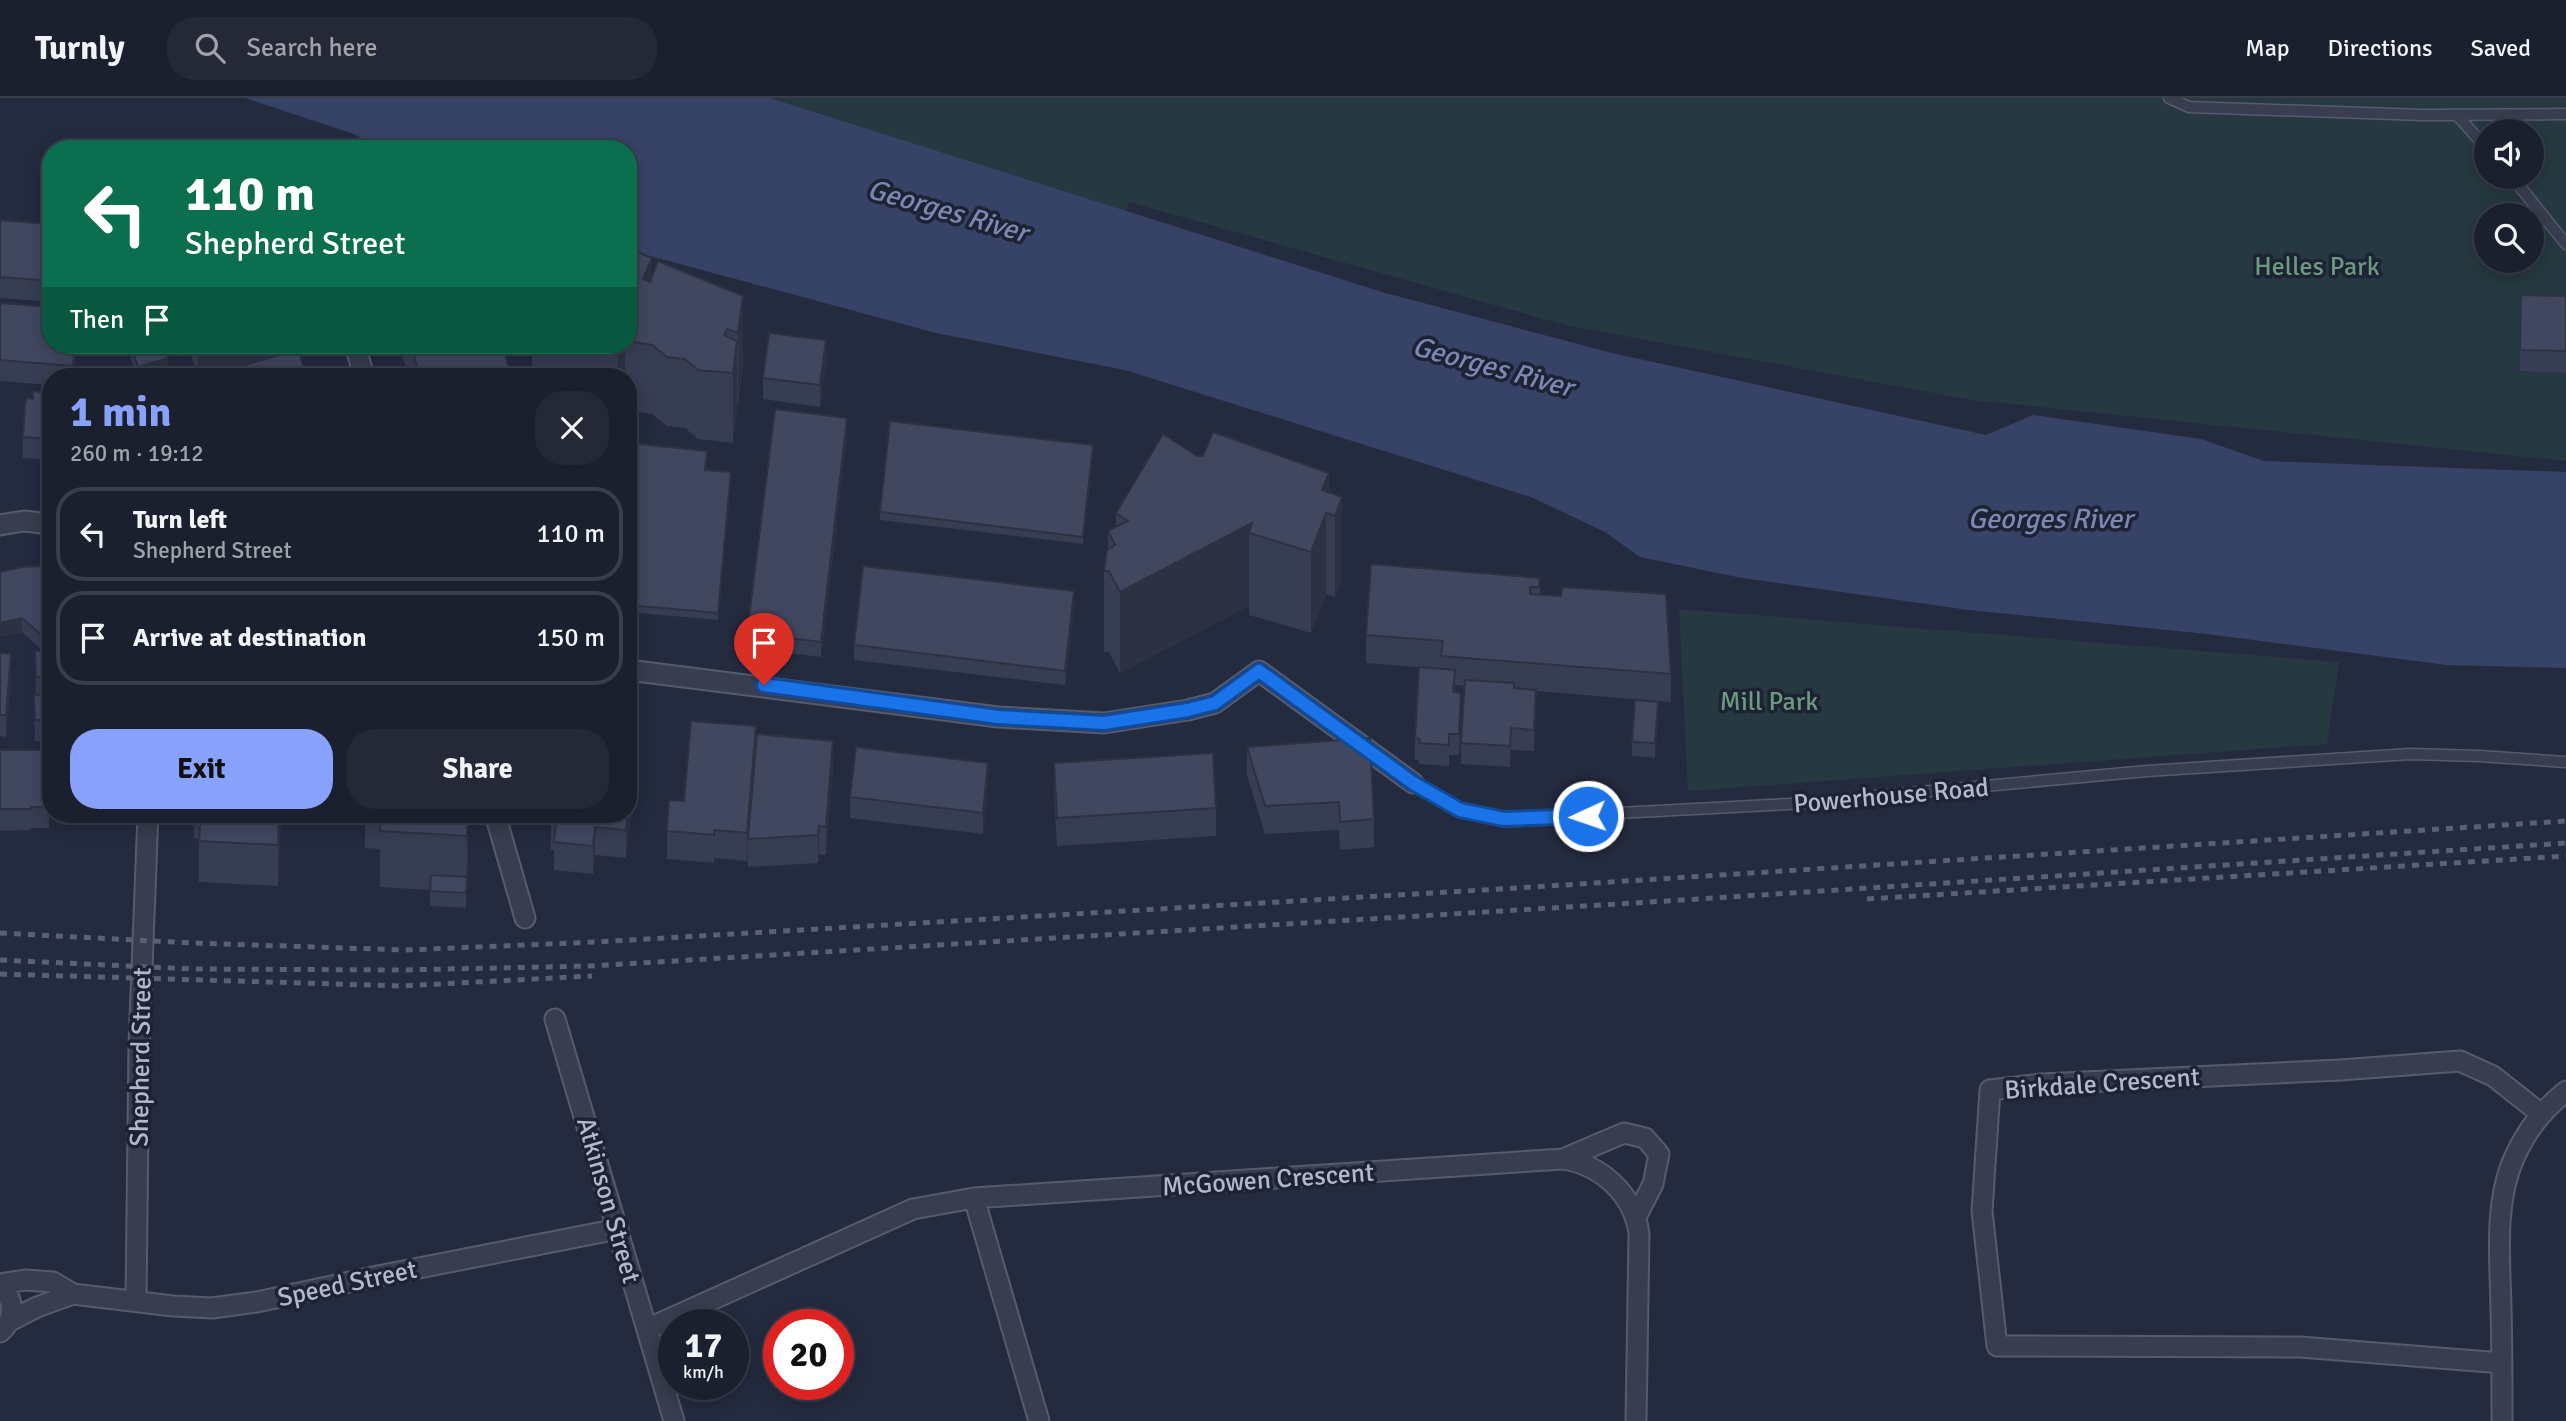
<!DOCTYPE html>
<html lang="en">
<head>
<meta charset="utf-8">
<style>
	:root { --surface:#1b202f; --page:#242837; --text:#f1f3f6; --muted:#a0a3aa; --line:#393e4b; --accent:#88a1fa }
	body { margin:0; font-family:Signika,sans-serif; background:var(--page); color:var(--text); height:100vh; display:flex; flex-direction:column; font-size:26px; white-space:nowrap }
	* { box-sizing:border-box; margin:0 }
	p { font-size:23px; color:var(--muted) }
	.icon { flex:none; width:38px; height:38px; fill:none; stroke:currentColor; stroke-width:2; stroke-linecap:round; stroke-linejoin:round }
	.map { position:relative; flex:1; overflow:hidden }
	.panel { position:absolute; left:42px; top:270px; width:595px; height:455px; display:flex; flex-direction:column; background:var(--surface); border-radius:28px; box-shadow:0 4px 18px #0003,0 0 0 2px var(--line) }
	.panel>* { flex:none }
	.guide { position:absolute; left:42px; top:42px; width:595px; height:214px; border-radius:28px; box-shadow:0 4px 18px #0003,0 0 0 2px var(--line); background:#0b6e4f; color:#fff; overflow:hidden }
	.controls { position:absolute; left:2474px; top:21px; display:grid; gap:14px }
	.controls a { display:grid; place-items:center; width:70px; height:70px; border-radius:50%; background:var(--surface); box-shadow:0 4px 18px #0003,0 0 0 2px var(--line); font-size:35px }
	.speed { position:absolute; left:658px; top:1211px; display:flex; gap:14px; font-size:35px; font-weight:700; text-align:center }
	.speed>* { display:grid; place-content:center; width:91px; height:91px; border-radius:50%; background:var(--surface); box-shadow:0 4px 18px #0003,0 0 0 2px var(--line); line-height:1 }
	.speed small { font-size:18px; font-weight:400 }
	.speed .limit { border:10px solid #d22; background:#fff; color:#111 }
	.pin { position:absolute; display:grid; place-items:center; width:60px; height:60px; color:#fff; margin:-72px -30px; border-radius:50% 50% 50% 0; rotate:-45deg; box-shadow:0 0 7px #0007 }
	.pin .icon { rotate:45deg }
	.me { position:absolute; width:77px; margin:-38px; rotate:267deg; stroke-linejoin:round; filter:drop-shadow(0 0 5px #0008) }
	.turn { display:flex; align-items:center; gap:24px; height:147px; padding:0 28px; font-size:32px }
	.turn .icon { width:91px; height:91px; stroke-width:2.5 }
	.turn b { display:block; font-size:49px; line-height:60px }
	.then { display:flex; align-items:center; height:66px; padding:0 28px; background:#0003; gap:14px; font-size:26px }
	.round { display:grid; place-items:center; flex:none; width:74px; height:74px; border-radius:28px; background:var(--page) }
	.summary { display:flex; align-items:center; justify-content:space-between; height:119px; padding:0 28px }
	h1 { font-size:42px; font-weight:700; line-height:52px; color:var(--accent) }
	.cta { display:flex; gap:14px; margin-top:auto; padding:14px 28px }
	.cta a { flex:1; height:80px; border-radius:28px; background:var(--accent); color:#111; font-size:28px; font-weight:700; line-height:80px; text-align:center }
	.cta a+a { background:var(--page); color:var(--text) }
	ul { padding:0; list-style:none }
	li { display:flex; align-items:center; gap:21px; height:94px; margin:0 14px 10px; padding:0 14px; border:4px solid var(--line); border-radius:28px }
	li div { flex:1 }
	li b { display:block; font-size:26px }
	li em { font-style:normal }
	header { display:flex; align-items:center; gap:42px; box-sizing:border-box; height:98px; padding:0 35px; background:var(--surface); border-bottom:2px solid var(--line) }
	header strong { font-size:33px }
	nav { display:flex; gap:38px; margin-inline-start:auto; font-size:24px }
	.search { width:490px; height:63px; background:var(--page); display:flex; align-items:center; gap:18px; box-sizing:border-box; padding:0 24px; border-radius:28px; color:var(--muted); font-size:26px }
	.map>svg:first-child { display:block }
	.green { fill:#263840; fill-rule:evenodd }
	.water { fill:#374366 }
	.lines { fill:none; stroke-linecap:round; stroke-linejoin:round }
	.service-casing { stroke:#565b6d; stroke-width:13 }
	.minor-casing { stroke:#565b6d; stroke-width:23 }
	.service { stroke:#383d4f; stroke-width:10 }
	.minor { stroke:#383d4f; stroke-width:19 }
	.rail { stroke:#5a6076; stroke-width:5; stroke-dasharray:7 7; stroke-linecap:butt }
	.wall { fill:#373d52 }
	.shaded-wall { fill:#2d3242 }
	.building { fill:#40475f; stroke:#2d3242; stroke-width:2 }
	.route-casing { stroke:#114b97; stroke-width:18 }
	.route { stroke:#1a73e8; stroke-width:12 }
	.labels { text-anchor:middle; stroke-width:7; stroke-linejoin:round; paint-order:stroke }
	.park-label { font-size:26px; fill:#6a9b7e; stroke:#1d2234 }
	.street-label { font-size:26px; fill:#b4b9ca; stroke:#1d2234 }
	.water-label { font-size:28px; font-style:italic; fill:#7b89b2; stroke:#1d2234 }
</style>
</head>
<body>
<header>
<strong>Turnly</strong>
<div class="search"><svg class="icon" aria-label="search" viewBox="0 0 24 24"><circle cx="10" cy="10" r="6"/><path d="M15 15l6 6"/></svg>Search here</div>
<nav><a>Map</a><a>Directions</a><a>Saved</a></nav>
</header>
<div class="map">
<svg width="2566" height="1323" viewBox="0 0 2566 1323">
	<rect width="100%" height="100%" fill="#242b3f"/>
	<path class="green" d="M770 0H2566V363L1972 302 1565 227 1129 104 1126 113ZM2487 33H2532V79H2487ZM2487 117H2532V163H2487Z
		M1679 511 2339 564 2327 646 1688 693Z"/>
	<path class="water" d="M245 0H770L1382 194 1612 255 1986 337 2033 317 2201 341 2264 363 2566 374V570L2447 567 2207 536 1969 512 1742 480 1640 459 1605 434 1531 399 1125 272 936 235 628 152V51H384L351 35Z"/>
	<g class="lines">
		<g class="service-casing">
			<path id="service" d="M2169 0 2189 9 2423 17 2566 16
				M2457 17 2487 51
				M2512 79 2566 146
				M1413 685 1459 712 1504 721 1789 706 2147 673 2410 656 2479 658 2566 664"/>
		</g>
		<g class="minor-casing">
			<path id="minor" d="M355 247 364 278
				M0 427 24 423 51 426
				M628 572 998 619 1104 625 1188 612 1215 605 1259 573 1413 685
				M495 716 525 820
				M555 921 674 1323
				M1563 1061 1624 1035 1645 1040 1659 1056 1653 1086 1637 1117
				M974 1100 1039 1323
				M0 1186 25 1182 53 1184 73 1196 173 1208 212 1210 257 1204 378 1178 618 1131
				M0 1188C15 1202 16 1220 0 1234
				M136 1203 139 946 148 716
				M10 1223 37 1209 73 1196
				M647 1231 913 1111 974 1100 1563 1061C1602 1067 1634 1097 1639 1136L1636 1323
				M2502 1265 2300 1249 1997 1248 1982 1113 1990 992 2042 986 2340 972 2460 963 2493 978 2540 1015
				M2502 1323C2502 1285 2502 1247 2501 1210 2500 1161 2494 1105 2514 1060 2528 1030 2541 1014 2566 993"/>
		</g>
		<use href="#service" class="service"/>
		<use href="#minor" class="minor"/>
		<path class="rail" d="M1867 801 2566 758
			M0 835 192 845 406 852 596 844 1517 790 2566 723
			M0 862 192 871 401 872 591 868 1667 803 2566 745
			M0 876 402 888 592 878"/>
	</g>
	<path class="wall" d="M0 122 51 126V204L0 200Z
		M628 150 652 179 743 198V268L738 305 737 304 733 345 698 341 685 330 667 328 652 316 628 312V278H556L532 272V247H628Z
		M2566 198V275L2520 273V252Z
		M0 205 77 247 74 278H51V287L0 283Z
		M127 247H167L168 275 157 278H136Z
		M188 247H285V255L290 256 306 278H197Z
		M399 247H502L512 278H408Z
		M826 263 820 309 763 301V280Z
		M51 295V362L23 360V339L33 301Z
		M847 335 821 559 747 550V535Z
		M628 345 707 360 706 372 731 382 718 522 628 514Z
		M1093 355 1083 446 880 422V414Z
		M1329 394 1342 399V480L1335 499 1326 496 1311 535 1249 517V508L1120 575 1109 554H1104V473L1108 451V433L1116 429V415Z
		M51 472V656H49V730H31L30 732 0 733V652H43V643H35L34 618 36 597 35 553H43L22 534 0 539V474Z
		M1540 480V497L1671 576V604L1536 593 1534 653 1511 652 1510 669 1461 666V645L1464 588 1455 587V594L1461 616 1459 657H1449V668L1419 666V662H1415V640L1441 571 1366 565V537Z
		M1074 508 1065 587 854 562V547Z
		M0 555 11 577 6 639 0 638Z
		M1658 618 1655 660 1632 658V644Z
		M1247 649 1374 721V749L1340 752 1339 732 1265 736 1247 677Z
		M756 652 833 671 826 757 819 756 818 765 748 769V751L747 763 714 760V765L667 761V733Z
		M637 658 626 760 595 757 593 776 554 772V752H551V724Z
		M1054 665 1216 710V738L1057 748 1054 693Z
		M988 686 983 736 850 720V699Z
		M194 716H281L278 788 199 784V741L194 740Z
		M365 716H463V721H468V777L466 810 430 808V792L380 789V751L365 750Z"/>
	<path class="shaded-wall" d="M652 160V229L643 181Z
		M743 198V268L738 305V235Z
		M826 242V263L820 309V287Z
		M737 243V312L733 345V275Z
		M75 247H77L74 278H73Z
		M243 247H285V256L210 278H198V260Z
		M618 247H625V278H618Z
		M168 248V275L157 278H138V269Z
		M847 320V335L821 559V544Z
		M1093 347V355L1083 446V439Z
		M731 374V382L718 522V515Z
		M1329 375V416L1326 415V496L1311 535V454L1322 392Z
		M1342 399V480L1335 499V418Z
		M1252 425 1249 435V508L1120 575V494Z
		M1074 493V508L1065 587V573Z
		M22 520V534L0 539V525Z
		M11 556V577L6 639V617Z
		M1536 592V613L1534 653V632Z
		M1461 595V616L1459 657V636Z
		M1658 604V618L1655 660V645Z
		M756 628V656L748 741 747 763V735Z
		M637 630V658L626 760V732Z
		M1511 630V652L1510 669V648Z
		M833 643V671L826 757V729Z
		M988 665V686L983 736V715Z
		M279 716H281L278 788V747Z
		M468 721V777L466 810 467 738Z
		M819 728V756L818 765V737Z
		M595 729V757L593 776V748Z"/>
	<path class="building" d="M0 122 51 126V183L0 179Z
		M628 150 652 160 643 181 650 184 658 163 743 198 738 235 727 231 724 237 737 243 733 275 698 272 685 261 667 259 652 247 628 243V235L633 223 628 221Z
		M2521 197 2566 198V253L2520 252Z
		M0 205 51 209V247H75L73 268 0 262Z
		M769 235 826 242 820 287 763 280Z
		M131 247H167L168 248 165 249 168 260 138 269Z
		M194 247H243L198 260Z
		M411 247H502L512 278H420Z
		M289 254 290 256 299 254 306 278H209Z
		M33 293 51 295V341L23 339 25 306 27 300 33 301Z
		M775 311 847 320 821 544 747 535Z
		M890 323 1093 347 1083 439 880 414Z
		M1213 334 1329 375 1322 392 1342 399 1335 418 1326 415 1311 454 1249 435 1252 425 1120 494 1109 473H1104L1107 452 1115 447 1108 433 1128 423 1116 415 1163 336 1197 358H1203Z
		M628 345 707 353 705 372 731 374 718 515 628 507Z
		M1371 466 1540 480 1539 489H1530V496L1561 498 1562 489 1666 496 1671 576 1441 558 1443 543 1366 537Z
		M40 468 51 472V541H46L22 520 0 525V474L22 469Z
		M863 468 1074 493 1065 573 854 547Z
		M43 543H51V634H43L44 622H35L34 597H44V578L36 579 35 553H43Z
		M0 555 11 556 6 617H0Z
		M1419 569 1455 572 1453 594 1461 595 1459 636H1449V647L1419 645 1420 641 1415 640Z
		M1465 582 1514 585V590L1536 592 1534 632 1511 630 1510 648 1461 645Z
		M1635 602 1658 604 1655 645 1632 644Z
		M691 623 756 628 747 735 714 732V737L667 733 669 702 684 703Z
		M628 629 637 630 628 711Z
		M757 636 833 643 826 729 819 728 818 737 748 741Z
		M1370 640 1374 721 1340 724 1339 704 1265 708 1247 649Z
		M856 649 988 665 983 715 850 699Z
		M0 652H49V709H31L30 711H0Z
		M1213 655 1216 710 1057 720 1054 665Z
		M201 716H279L278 747 199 743Z
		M381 716H462V721H468L467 738 380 733Z
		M552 716H628L626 732 595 729 593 748 554 744 556 724H551Z
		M431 777 467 779 466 795 430 793Z"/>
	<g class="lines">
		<g class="route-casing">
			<path id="route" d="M764 587 998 619 1104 625 1188 612 1215 605 1259 573 1413 685 1460 712 1504 721 1588 718"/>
		</g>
		<use href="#route" class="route"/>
	</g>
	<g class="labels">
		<g class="park-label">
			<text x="2317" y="177">Helles Park</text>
			<text x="1769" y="612">Mill Park</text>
		</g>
		<g class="street-label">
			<text transform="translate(1891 697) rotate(-5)" y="9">Powerhouse Road</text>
			<text transform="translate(140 959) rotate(-89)" y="9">Shepherd Street</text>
			<text transform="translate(2102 985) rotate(-4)" y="9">Birkdale Crescent</text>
			<text transform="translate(1268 1081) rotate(-4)" y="9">McGowen Crescent</text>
			<text transform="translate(609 1102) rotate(74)" y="9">Atkinson Street</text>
			<text transform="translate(347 1185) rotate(-12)" y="9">Speed Street</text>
		</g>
		<g class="water-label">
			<text transform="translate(948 112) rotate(16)" y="10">Georges River</text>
			<text transform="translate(1493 268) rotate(15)" y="10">Georges River</text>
			<text x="2050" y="430">Georges River</text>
		</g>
	</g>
</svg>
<div class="controls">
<a><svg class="icon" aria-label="sound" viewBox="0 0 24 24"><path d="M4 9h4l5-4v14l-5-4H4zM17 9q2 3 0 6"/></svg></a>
<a><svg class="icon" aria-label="search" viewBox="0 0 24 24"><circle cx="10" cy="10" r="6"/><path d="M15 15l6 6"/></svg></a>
</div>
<div class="speed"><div>17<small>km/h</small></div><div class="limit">20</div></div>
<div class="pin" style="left:764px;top:587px;background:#d93025"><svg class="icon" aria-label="arrive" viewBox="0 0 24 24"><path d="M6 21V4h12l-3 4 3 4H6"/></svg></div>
<svg class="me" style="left:1588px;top:718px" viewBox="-20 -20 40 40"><circle r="17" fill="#1a73e8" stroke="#fff" stroke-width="3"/><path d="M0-11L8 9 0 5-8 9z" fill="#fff"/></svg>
<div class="guide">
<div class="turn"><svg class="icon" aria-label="left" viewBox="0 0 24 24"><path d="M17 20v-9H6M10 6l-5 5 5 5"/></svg><div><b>110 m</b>Shepherd Street</div></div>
<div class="then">Then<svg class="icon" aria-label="arrive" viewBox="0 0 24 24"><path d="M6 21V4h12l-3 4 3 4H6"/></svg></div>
</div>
<section class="panel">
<div class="summary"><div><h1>1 min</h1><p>260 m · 19:12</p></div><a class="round"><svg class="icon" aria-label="close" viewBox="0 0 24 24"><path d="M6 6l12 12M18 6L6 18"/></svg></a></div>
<ul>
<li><svg class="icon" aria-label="left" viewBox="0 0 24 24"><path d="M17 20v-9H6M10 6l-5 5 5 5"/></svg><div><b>Turn left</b><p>Shepherd Street</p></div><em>110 m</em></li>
<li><svg class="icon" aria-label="arrive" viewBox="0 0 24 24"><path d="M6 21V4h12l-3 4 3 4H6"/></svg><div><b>Arrive at destination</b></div><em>150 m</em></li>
</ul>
<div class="cta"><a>Exit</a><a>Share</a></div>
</section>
</div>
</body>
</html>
